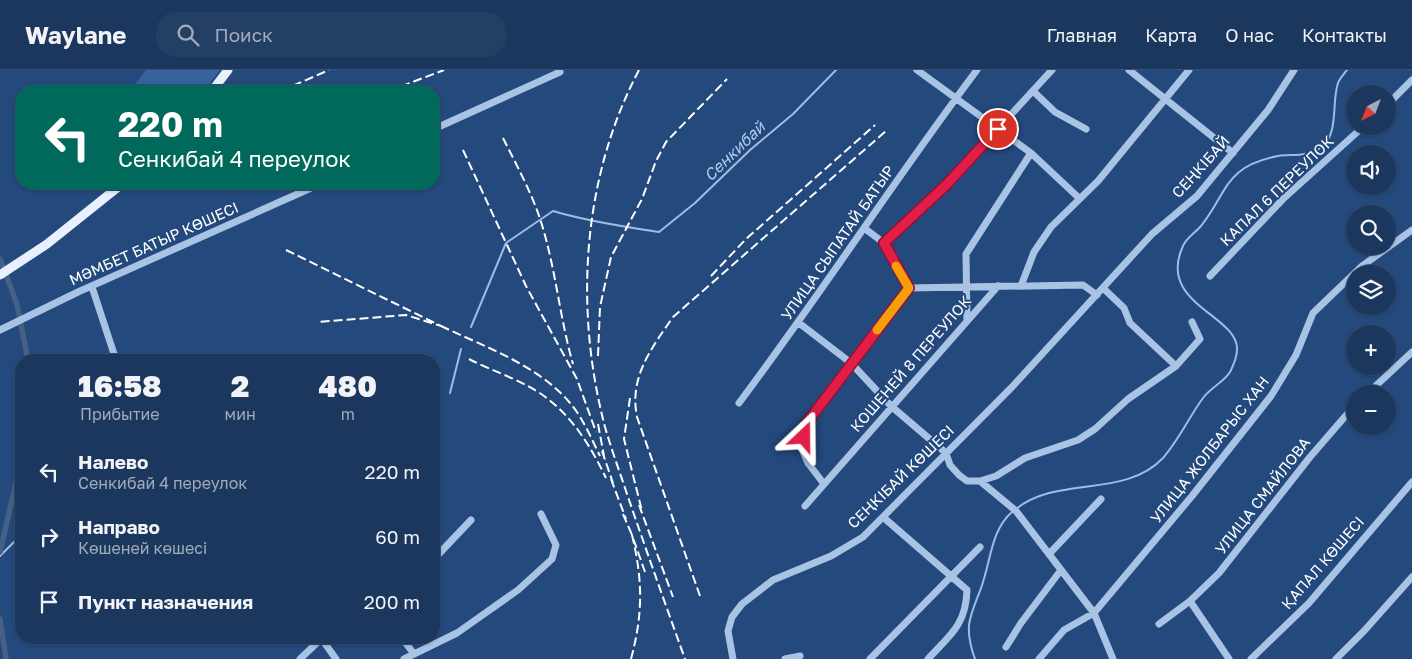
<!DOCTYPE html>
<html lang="ru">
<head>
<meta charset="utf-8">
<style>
	:root { --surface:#1b375e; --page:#243f64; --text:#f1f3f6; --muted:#a0acbc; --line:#395173 }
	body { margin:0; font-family:"Golos Text",sans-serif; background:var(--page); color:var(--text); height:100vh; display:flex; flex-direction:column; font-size:19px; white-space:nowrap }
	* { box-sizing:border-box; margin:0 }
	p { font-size:16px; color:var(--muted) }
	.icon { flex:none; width:28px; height:28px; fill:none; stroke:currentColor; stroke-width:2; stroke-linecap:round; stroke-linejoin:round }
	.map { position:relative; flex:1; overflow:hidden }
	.sheet { position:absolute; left:15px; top:284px; width:425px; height:290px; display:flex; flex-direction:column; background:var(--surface); border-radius:20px; box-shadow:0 1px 4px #0004,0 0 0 1px var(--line) }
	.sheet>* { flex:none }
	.top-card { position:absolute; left:15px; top:15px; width:425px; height:105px; border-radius:20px; box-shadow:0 1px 4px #0004,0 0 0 1px var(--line); background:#00695c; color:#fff; overflow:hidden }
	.needle { width:32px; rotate:222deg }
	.tools { position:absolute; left:1346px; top:15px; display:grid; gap:10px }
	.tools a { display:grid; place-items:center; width:50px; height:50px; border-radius:50%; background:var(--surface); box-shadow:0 1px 4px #0004,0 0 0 1px var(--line); font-size:25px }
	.pin { position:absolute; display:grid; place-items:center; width:42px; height:42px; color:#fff; margin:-21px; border:2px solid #fff; border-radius:50%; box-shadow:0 1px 5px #0007 }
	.me { position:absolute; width:55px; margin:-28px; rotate:23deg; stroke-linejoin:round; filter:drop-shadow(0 0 4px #0008) }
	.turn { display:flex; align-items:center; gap:18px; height:105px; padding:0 20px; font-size:22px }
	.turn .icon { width:65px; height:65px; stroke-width:2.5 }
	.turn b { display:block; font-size:35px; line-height:42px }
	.eta { display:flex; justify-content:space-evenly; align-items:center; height:85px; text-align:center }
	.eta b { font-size:30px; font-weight:800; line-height:35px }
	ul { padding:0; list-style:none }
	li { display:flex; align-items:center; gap:15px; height:65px; padding:0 20px }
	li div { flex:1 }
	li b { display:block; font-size:19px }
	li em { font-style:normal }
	header { display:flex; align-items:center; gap:30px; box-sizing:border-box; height:70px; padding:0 25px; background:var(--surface); border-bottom:1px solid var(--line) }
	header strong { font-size:24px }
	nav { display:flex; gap:28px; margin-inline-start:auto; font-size:18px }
	.search { width:350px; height:45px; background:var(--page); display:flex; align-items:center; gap:12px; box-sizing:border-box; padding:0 18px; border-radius:20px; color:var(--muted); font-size:19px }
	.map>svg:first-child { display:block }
	.green { fill:#37629b }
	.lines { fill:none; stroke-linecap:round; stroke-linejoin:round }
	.stream { stroke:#9dbde6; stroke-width:2 }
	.canal { stroke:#446085; stroke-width:5.5 }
	.minor { stroke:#a9c3e5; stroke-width:7 }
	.major { stroke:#e9f0fd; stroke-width:9 }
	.rail { stroke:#fff; stroke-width:2; stroke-dasharray:9 4; stroke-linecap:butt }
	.route-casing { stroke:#92132f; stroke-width:12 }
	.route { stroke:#e11d48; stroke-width:9 }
	.slow { stroke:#f59e0b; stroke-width:9 }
	.labels { text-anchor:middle; stroke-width:4; stroke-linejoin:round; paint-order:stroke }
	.street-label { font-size:15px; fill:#fff; stroke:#24497d }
	.water-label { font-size:16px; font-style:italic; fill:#b4cded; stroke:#24497d }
</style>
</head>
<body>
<header>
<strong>Waylane</strong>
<div class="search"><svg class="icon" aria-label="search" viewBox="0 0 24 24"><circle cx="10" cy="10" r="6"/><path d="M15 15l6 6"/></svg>Поиск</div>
<nav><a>Главная</a><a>Карта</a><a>О нас</a><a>Контакты</a></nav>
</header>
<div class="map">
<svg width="1412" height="589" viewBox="0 0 1412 589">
	<rect width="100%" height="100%" fill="#24497d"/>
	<path class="green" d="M146 0H220L204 21H130Z"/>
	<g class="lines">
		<path class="stream" d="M471 257 506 173 553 141C586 151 625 157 659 162L695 133 750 80 793 44 836 0
			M450 323 461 279
			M1016 439C1058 405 1124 429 1163 388 1179 370 1189 347 1203 328 1210 318 1224 312 1230 302 1233 296 1237 286 1237 280 1239 245 1156 234 1183 176 1186 168 1195 163 1201 156 1229 120 1224 97 1278 86 1291 84 1307 87 1319 79 1340 66 1331 33 1338 13 1340 8 1344 4 1347 0
			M0 486 21 465
			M975 589C971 578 968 567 969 555 971 540 979 526 983 512 991 488 992 459 1012 442"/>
		<path class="canal" d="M0 189 17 234 28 290
			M0 482 21 391
			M0 549 6 589"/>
		<path class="minor" d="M917 0 1031 83 1079 128
			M1129 0 1233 83
			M1033 21 1055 42 1086 59
			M1388 34 1412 10
			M434 59 560 2
			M884 173 946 115 1052 0
			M1210 206 1283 129 1364 56
			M1021 216 1034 182 1051 157 1098 111 1189 0
			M92 217 116 290
			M909 218 1083 215 1097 225
			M1103 218 1124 238 1130 253 1176 296
			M967 251 966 184 1031 83
			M799 253 851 293 891 336 946 383 950 395 959 405 967 411H980L1016 441 1094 543 1113 589
			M0 260 78 222 320 114
			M1367 324 1412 282
			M739 333C821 224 895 109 977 0
			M980 411 996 406 1025 388 1078 370 1095 359 1128 329 1176 296 1200 269 1192 252
			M824 414 808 393 802 379 807 354 909 218 884 173 864 158
			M805 436 998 216
			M883 447 967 520C966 555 950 565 928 589
			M1050 483 1101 429
			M434 489 471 450
			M1190 531 1229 589
			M1159 554 1190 531 1219 503 1310 387 1355 335
			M321 568 336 589
			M402 568 414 584
			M1006 577 1021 553 1061 500
			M300 589 322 568
			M404 589 457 563 518 520 552 489 556 475 541 444
			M733 589 728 561 732 547 742 534 773 510 831 486 863 467 1012 317 1152 164 1197 126 1268 40 1294 0
			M785 589 800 586
			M870 589 980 477
			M1039 589 1064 560 1094 543 1192 426 1271 326 1296 285 1313 243 1362 196 1412 160
			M1251 589 1309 533 1412 412
			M1336 589 1364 561 1412 507"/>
		<path class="major" d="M212 21 228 0
			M0 205 47 174 122 114"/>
		<path class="rail" d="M639 0C582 108 574 239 605 357 611 378 619 400 626 421 645 477 665 533 685 589
			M281 21 329 0
			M389 21 444 0
			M503 68C517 96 533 125 542 155 556 201 560 249 573 294
			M463 80 526 216 577 309 596 362
			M286 180 441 256 406 245 317 252
			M711 206 746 169 875 55
			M441 256C485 277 538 295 570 333 583 348 591 368 600 386
			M598 286 600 237 611 187 642 129 656 91 666 72 727 9
			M469 289C492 301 524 311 544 326 573 347 591 377 606 408
			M630 328 624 369 642 441
			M598 354 604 386
			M602 381 613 413
			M611 409 626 449
			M639 435 673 527
			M623 444 632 465
			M700 526 637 347C629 307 651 279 673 247L886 61
			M631 589C643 544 643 511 632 465L645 502"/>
	</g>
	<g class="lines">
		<g class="route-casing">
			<path id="route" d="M804 367 806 354 909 218 884 173 946 115 998 59"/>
		</g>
		<use href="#route" class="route"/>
		<path class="slow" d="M877 260 909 218 896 196"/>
	</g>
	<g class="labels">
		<g class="street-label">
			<text transform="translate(1201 97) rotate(-48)" y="5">СЕҢКІБАЙ</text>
			<text transform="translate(1277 121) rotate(-44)" y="5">КАПАЛ 6 ПЕРЕУЛОК</text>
			<text transform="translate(838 173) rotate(-55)" y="5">УЛИЦА СЫПАТАЙ БАТЫР</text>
			<text transform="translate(154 174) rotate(-24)" y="5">МӘМБЕТ БАТЫР КӨШЕСІ</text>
			<text transform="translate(911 294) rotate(-49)" y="5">КОШЕНЕЙ 8 ПЕРЕУЛОК</text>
			<text transform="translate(1210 380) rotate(-52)" y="5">УЛИЦА ЖОЛБАРЫС ХАН</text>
			<text transform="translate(901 407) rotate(-44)" y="5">СЕҢКІБАЙ КӨШЕСІ</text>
			<text transform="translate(1263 426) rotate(-52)" y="5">УЛИЦА СМАЙЛОВА</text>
			<text transform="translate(1323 493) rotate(-49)" y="5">ҚАПАЛ КӨШЕСІ</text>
		</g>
		<g class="water-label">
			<text transform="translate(734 81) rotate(-44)" y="6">Сенкибай</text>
		</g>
	</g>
</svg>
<div class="tools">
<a><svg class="needle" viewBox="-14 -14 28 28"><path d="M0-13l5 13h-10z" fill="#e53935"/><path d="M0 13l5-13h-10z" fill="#a0acbc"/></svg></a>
<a><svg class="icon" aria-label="sound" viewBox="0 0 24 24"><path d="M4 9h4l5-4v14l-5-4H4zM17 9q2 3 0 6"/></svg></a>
<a><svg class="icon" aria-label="search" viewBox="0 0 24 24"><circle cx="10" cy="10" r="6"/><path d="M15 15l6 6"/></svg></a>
<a><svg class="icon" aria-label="layers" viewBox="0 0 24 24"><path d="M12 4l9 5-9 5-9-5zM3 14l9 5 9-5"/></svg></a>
<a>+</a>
<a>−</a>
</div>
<div class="pin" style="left:998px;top:59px;background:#d93025"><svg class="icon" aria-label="arrive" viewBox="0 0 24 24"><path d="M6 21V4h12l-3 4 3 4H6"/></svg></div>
<svg class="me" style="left:804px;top:367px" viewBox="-20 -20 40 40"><path d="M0-17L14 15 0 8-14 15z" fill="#e11d48" stroke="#fff" stroke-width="4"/></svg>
<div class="top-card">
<div class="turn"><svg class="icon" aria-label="left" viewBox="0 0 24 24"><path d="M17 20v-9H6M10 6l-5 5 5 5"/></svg><div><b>220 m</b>Сенкибай 4 переулок</div></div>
</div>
<section class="sheet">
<div class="eta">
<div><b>16:58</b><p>Прибытие</p></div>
<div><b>2</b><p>мин</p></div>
<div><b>480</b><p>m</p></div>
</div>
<ul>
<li><svg class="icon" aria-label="left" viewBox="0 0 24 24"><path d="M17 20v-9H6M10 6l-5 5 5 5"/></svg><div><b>Налево</b><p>Сенкибай 4 переулок</p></div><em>220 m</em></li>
<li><svg class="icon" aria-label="right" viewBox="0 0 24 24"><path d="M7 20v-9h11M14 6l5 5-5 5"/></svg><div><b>Направо</b><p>Көшеней көшесі</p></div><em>60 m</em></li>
<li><svg class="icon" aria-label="arrive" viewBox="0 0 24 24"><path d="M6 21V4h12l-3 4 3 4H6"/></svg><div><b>Пункт назначения</b></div><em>200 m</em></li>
</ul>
</section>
</div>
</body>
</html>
